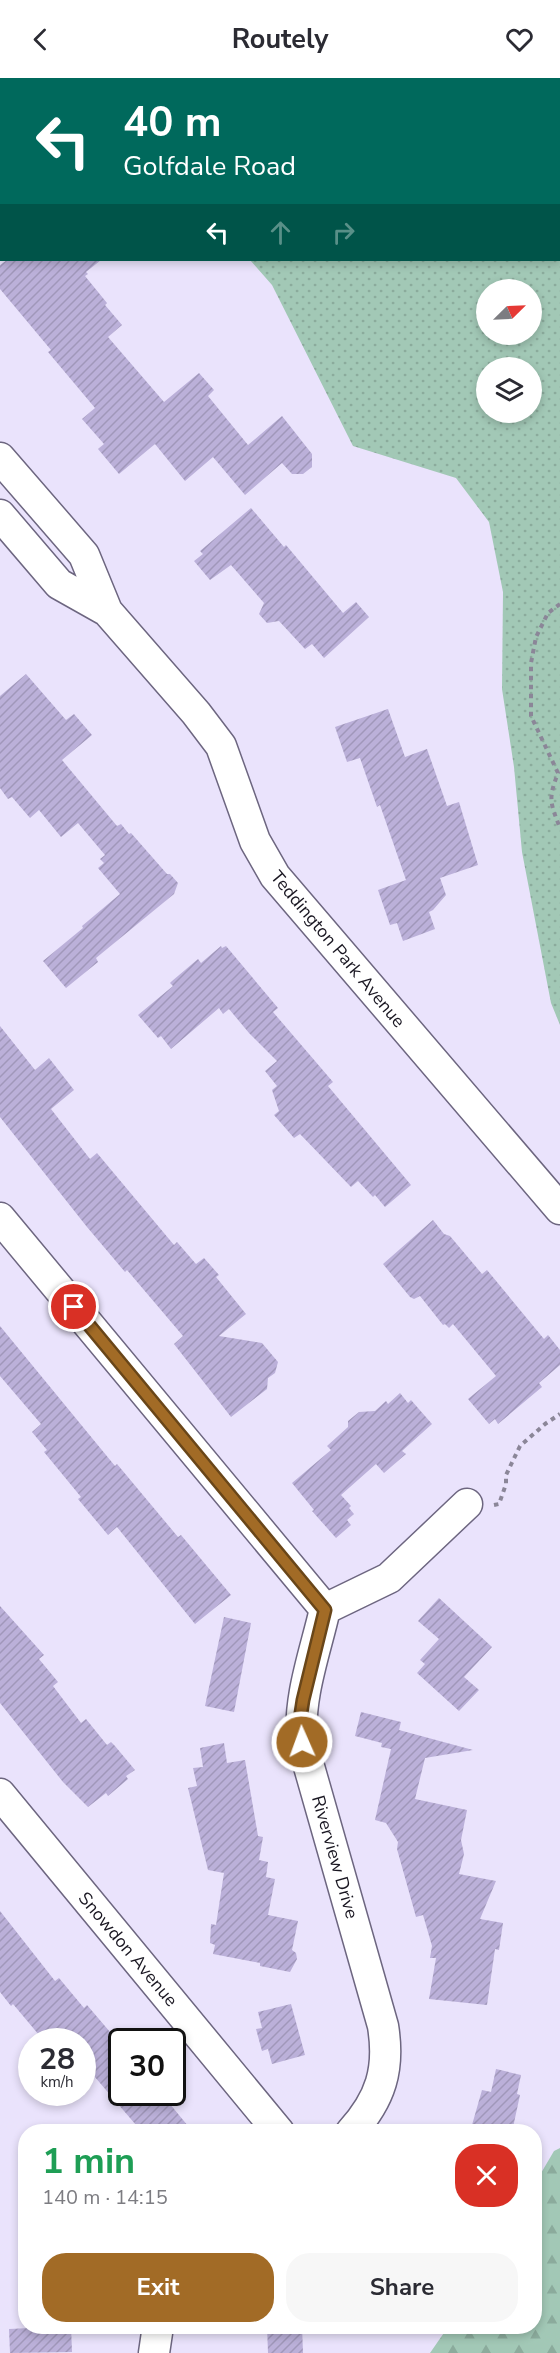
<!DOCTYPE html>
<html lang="en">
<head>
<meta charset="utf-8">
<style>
	:root { --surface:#fff; --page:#f7f7f7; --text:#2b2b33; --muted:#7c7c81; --accent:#a26b26 }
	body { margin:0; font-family:"Nunito Sans",sans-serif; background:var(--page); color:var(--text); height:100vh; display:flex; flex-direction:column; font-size:22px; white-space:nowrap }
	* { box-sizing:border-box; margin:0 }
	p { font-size:20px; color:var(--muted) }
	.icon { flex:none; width:33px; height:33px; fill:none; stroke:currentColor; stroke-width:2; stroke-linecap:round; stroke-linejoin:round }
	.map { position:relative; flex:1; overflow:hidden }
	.details { position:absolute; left:18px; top:2046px; width:524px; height:210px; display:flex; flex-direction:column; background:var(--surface); border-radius:24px; box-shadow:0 3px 9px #0003 }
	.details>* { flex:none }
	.banner { position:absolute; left:0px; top:0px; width:561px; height:183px; box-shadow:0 3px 9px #0003; background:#00695c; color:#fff; overflow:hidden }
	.needle { width:39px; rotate:66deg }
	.controls { position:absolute; left:476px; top:201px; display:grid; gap:12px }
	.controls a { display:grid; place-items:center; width:66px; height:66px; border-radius:50%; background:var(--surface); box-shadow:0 3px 9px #0003; font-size:30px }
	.speed { position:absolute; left:18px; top:1950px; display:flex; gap:12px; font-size:30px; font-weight:700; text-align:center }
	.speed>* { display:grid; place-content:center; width:78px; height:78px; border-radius:50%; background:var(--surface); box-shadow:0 3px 9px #0003; line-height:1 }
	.speed small { font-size:15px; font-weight:400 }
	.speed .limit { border:3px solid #111; border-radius:9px; background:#fff; color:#111 }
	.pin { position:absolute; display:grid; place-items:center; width:51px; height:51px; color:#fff; margin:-26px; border:3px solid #fff; border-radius:50%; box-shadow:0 2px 6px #0007 }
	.me { position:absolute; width:66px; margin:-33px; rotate:358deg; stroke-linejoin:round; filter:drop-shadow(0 0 4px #0008) }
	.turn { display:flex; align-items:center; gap:21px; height:126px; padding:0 24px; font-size:27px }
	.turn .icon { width:78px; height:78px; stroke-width:2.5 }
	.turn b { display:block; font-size:42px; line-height:51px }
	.lanes { display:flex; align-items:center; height:57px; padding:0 24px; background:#0003; justify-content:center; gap:30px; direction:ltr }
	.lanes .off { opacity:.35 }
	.round { display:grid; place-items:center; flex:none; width:63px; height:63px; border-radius:24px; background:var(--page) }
	.summary { display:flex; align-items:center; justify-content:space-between; height:102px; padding:0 24px }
	h1 { font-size:36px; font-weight:700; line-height:45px; color:#1e9e55 }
	.button { display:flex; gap:12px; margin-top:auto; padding:12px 24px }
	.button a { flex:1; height:69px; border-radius:24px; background:var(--accent); color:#fff; font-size:24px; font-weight:700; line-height:69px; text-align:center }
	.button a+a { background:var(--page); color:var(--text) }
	header { display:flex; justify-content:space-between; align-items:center; height:78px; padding:0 24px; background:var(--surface); font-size:27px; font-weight:700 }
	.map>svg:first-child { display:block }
	.grass { fill:url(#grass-dots); fill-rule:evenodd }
	.forest { fill:url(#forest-firs) }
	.building { fill:url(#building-hatch) }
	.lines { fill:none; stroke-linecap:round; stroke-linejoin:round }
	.street-casing { stroke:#6d6680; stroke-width:33 }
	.path { stroke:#8b8698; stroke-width:4; stroke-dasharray:4.5 4.5; stroke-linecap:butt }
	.street { stroke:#fff; stroke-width:30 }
	.route-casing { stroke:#694619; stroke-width:15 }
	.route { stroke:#a26b26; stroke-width:10 }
	.labels { text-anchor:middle; stroke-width:5; stroke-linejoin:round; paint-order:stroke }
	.street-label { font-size:18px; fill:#191621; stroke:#fff }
</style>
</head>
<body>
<header><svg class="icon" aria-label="back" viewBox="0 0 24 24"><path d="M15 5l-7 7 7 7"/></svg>Routely<svg class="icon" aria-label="heart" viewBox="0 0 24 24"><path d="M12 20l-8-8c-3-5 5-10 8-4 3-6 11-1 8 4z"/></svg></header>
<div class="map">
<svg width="560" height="2275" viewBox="0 0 560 2275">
	<defs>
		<pattern id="grass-dots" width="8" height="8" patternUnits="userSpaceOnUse" patternTransform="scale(1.5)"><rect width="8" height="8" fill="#a2c8b6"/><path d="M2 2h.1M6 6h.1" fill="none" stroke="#8bab9c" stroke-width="1.8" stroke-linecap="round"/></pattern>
		<pattern id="forest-firs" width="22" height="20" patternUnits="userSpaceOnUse" patternTransform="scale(1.5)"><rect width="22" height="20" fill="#a2c8b6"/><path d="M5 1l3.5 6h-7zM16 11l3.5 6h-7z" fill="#8bab9c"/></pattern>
		<pattern id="building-hatch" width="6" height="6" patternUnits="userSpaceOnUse" patternTransform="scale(1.5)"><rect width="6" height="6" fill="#bbb0d9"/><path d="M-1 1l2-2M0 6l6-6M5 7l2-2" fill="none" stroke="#a097ba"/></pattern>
	</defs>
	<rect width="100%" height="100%" fill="#eae3fc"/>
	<path class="grass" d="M91 0H560V947L551 925 522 774 514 689 502 611 503 514 489 444 456 400 353 368 272 207 250 182H560V2ZM486 212H531V256H486ZM486 290H531V334H486Z"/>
	<path class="forest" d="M560 2070V2275H430L448 2249 534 2248V2107L554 2073Z"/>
	<path class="building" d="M7 182H101L86 194 88 196 85 198 107 225 105 227 122 247 108 259 164 324 199 295 214 312 208 318 248 367 282 338 312 376V389L303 396H292L282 385 245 417 213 379 185 403 155 366 119 396 98 371 104 366 82 341 95 330 48 274 51 272 0 211V187Z
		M251 430 284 469 286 467 343 535 356 524 369 539 324 580 312 566 305 571 279 543 267 545 259 536 264 525 231 487 210 502 194 483 203 476 200 473Z
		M26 596 66 642 74 636 92 657 62 682 117 748 121 746 129 756 131 755 167 796H170L178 805 174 816 96 880 98 884 66 910 43 883 83 850 82 848 120 816 98 790 104 785 100 781 105 777 78 745 61 759 39 732 30 740 12 719 8 721 0 710V618Z
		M388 631 405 679 427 671 447 728 459 724 478 787 440 800 446 817 433 832 429 834 435 851 403 863 397 845 390 847 378 812 406 802 380 727 377 729 360 680 347 684 335 649Z
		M221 868 222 870 226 868 278 930 273 934 333 1004 328 1008 411 1107 385 1129 375 1117 373 1119 358 1103 351 1109 300 1056 294 1060 274 1037 279 1033 272 1012 277 1008 265 993 277 983 249 955 229 931 223 936 219 930 171 971 161 958 158 960 138 937 173 908 170 905 172 903 198 881 201 885Z
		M0 948 35 992 49 980 74 1012 51 1031 90 1081 97 1075 174 1167 177 1164 196 1186 204 1180 219 1197 216 1199 246 1236 219 1258 262 1265 278 1284 275 1295 268 1300 267 1311 231 1339 174 1266 183 1258 127 1192 125 1194 87 1149 0 1039Z
		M433 1142 444 1156 450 1158 482 1196 487 1192 544 1261 548 1257 560 1272V1287L539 1305 542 1309 498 1346 495 1341 489 1346 468 1321 496 1298 453 1246 449 1250 445 1246 443 1247 420 1218 414 1221 410 1219 383 1186Z
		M0 1248 115 1388 117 1386 178 1459 181 1457 231 1517 195 1546 117 1449 108 1457 78 1421 81 1419 44 1374 47 1372 32 1354 41 1346 0 1298Z
		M400 1315 408 1325 411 1322 432 1346 402 1373 406 1376 384 1395 376 1386 341 1417 351 1428 349 1430 354 1436 347 1442 351 1447 336 1460 312 1433 314 1432 292 1405 331 1372 327 1368 348 1349V1343L359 1334 375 1333 386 1323 388 1326Z
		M439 1520 492 1569 464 1599 479 1612 459 1633 417 1595 425 1586 420 1582 439 1561 418 1543Z
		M0 1528 44 1577 39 1581 58 1604 53 1608 81 1645 86 1641 107 1667 111 1664 115 1668 135 1692 126 1698 128 1701 108 1718 106 1715 88 1729 63 1704 0 1625Z
		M224 1539 251 1545 234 1634 205 1628Z
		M361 1634 401 1644 399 1652 473 1672 425 1680 415 1721 467 1732 461 1762 464 1776 459 1796 496 1803 480 1841 503 1845 499 1872 495 1871 487 1927 429 1921 436 1880H430L432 1868 423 1837 416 1839 397 1771 398 1764 386 1745 375 1742 391 1671 381 1669 382 1665 355 1658Z
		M224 1665 227 1685 245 1682 258 1758 263 1759 259 1782 268 1784 266 1799 275 1801 268 1837 298 1843 292 1872 296 1875 297 1881 290 1894 260 1888V1885L213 1876 215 1867 210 1865 211 1846 216 1847 224 1795 208 1792 188 1710 197 1708 193 1690 203 1689 200 1670Z
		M0 1833 55 1903 59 1900 84 1930 87 1927 122 1968V2014H160L193 2054H142L82 1984V1964H48L41 1955 39 1957 13 1926 11 1928 0 1914Z
		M291 1926 305 1977 272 1986 268 1971 262 1973 256 1951 262 1950 258 1934Z
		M496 1991 521 1997 517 2016 520 2017 512 2054H470L482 2012 491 2014Z
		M71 2248 72 2274 10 2275 9 2251Z
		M267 2248H302L303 2275H268Z"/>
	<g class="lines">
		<g class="street-casing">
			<path id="street" d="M0 380 84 477 107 533 196 635 221 668 255 763 275 798 560 1131
				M0 437 59 506 107 533
				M0 1140 325 1531
				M325 1531C315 1575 298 1619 302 1664L383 1948C390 1991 381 2021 351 2054
				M325 1531 389 1500 467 1426
				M0 1716 279 2054
				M154 2275 158 2248"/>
		</g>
		<path class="path" d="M413 0 415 2
			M551 2 560 0
			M560 526 548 535 536 559 531 585V638L558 695C548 721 550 724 560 750
			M494 1427 499 1426 506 1406V1397L520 1368 545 1346 560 1336"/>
		<use href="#street" class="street"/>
	</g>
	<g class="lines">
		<g class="route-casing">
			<path id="route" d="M74 1229 325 1532 303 1622 301 1635 302 1664"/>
		</g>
		<use href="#route" class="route"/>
	</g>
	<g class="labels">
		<g class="street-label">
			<text transform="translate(338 871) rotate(50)" y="6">Teddington Park Avenue</text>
			<text transform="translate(335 1779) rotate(74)" y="6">Riverview Drive</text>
			<text transform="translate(128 1871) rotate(50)" y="6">Snowdon Avenue</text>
		</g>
	</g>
</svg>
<div class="controls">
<a><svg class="needle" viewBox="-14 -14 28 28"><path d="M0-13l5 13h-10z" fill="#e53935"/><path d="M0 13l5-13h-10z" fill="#7c7c81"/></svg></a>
<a><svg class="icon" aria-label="layers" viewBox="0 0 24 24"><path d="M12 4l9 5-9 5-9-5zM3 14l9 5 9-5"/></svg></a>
</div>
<div class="speed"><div>28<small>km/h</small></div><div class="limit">30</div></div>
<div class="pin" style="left:74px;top:1229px;background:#d93025"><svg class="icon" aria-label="arrive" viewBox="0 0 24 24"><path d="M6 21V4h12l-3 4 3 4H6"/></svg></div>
<svg class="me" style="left:302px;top:1664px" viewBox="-20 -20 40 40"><circle r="17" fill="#a26b26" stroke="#fff" stroke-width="3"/><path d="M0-11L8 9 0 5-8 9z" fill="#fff"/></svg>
<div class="banner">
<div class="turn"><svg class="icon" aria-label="left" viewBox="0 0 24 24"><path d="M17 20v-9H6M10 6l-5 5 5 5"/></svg><div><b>40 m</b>Golfdale Road</div></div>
<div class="lanes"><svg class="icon" aria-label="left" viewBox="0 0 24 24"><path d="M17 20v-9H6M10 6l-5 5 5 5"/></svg><svg class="icon off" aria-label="ahead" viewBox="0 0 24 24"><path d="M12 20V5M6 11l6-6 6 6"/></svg><svg class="icon off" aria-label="right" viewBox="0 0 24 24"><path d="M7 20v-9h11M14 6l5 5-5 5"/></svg></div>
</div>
<section class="details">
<div class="summary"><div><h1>1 min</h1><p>140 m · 14:15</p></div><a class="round" style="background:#d93025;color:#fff"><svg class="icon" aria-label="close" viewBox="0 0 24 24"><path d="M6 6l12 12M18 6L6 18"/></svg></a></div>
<div class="button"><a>Exit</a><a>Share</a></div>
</section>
</div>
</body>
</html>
